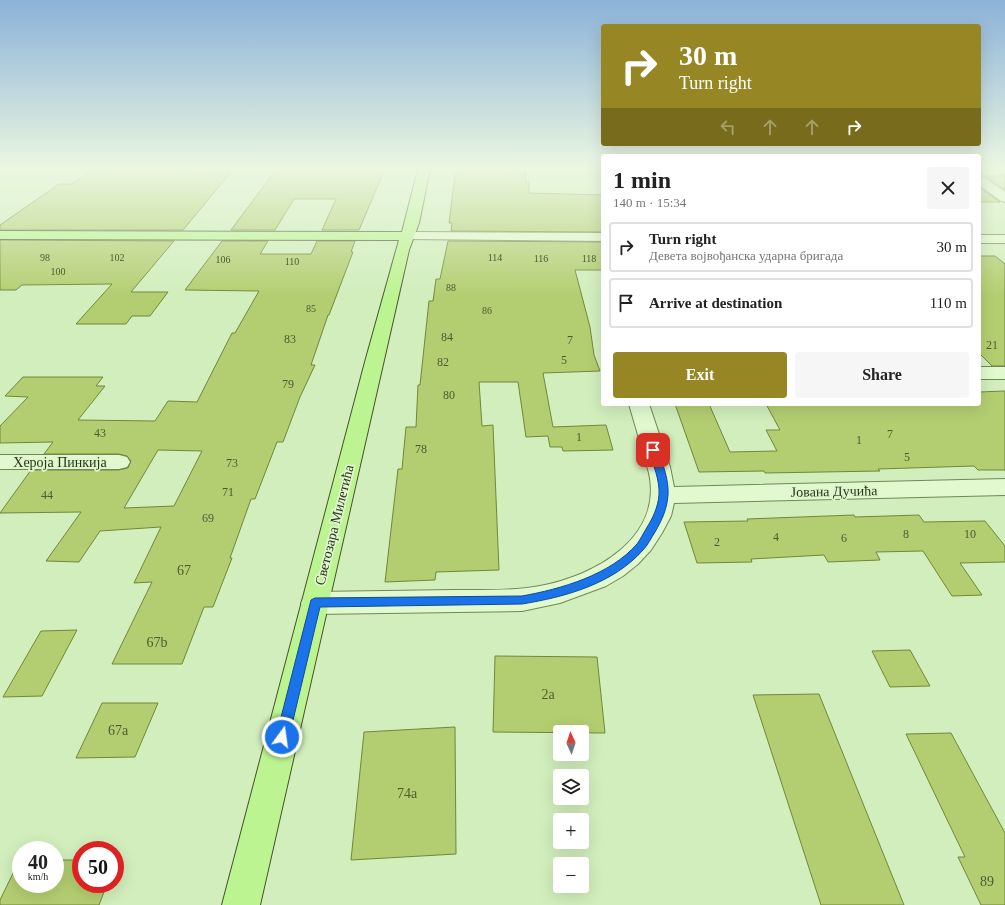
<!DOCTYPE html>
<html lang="en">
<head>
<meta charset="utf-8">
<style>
	:root { --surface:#fff; --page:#f6f6f6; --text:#222; --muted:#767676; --line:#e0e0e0; --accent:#978724 }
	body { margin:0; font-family:"Times New Roman",serif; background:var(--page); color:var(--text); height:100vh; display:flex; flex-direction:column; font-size:15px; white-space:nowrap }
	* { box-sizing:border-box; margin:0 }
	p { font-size:13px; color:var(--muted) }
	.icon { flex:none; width:22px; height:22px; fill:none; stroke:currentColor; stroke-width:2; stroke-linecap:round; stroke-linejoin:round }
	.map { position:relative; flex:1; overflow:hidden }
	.details { position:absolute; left:601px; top:154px; width:380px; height:252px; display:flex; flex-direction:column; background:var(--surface); border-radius:4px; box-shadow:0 4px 16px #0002 }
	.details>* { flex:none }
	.hud { position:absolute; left:601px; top:24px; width:380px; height:122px; border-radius:4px; box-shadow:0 4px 16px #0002; background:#978724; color:#fff; overflow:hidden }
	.needle { width:26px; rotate:357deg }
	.tools { position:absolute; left:553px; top:725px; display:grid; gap:8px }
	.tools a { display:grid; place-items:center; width:36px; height:36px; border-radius:4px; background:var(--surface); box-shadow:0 4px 16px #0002; font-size:20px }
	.speed { position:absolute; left:12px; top:841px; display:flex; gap:8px; font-size:20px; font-weight:700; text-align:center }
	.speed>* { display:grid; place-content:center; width:52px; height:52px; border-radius:50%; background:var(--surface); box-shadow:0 4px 16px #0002; line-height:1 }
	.speed small { font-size:10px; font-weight:400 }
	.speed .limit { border:6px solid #d22; background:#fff; color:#111 }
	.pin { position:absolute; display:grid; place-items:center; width:34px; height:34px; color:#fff; margin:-17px; border-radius:8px; box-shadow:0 2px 6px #0006 }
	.me { position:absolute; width:44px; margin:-22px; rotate:14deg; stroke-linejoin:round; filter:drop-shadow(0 0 3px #0008) }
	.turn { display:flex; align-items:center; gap:14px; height:84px; padding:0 12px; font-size:18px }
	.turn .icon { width:52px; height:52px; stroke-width:2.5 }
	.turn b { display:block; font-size:28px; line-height:34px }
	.lanes { display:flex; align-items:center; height:38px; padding:0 12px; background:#0003; justify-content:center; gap:20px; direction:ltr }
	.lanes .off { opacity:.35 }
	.round { display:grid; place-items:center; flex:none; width:42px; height:42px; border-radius:4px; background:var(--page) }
	.headline { display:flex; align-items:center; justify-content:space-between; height:68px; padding:0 12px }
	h1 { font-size:24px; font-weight:600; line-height:30px }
	.primary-button { display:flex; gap:8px; margin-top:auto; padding:8px 12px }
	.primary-button a { flex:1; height:46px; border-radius:4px; background:var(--accent); color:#fff; font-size:16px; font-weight:600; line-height:46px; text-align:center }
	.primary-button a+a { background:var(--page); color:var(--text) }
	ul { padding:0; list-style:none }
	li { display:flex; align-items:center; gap:12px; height:50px; margin:0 8px 6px; padding:0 4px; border:2px solid var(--line); border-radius:4px }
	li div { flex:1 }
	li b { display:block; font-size:15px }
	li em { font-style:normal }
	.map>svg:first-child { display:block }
	.building { fill:#b3ce71; stroke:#72863b; fill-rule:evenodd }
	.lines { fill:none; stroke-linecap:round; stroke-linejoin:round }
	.minor-casing { stroke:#738656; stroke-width:2 }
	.major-casing { stroke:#46542a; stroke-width:2 }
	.minor { fill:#e2f9d0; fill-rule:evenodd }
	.major { fill:#bdf492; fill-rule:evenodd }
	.route { fill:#1a73e8; stroke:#114b97 }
	.labels { text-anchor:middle; stroke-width:3.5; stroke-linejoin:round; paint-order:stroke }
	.far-number-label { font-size:10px; fill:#4e5b30 }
	.number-label { font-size:12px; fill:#4e5b30 }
	.street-label { font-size:14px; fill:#2c351b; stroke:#def6cc }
	.near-number-label { font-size:14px; fill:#4e5b30 }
</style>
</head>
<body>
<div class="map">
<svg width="1005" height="905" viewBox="0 0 1005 905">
	<rect width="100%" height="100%" fill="#d2eebc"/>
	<path class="building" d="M324 169H385L359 230H322L336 199H294L275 230H231L275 171H311Z
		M462 169H525L526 182H529V193L603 195V232L451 231 452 223H449L455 174H462Z
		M158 170 231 172 183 230H0V225L59 184H72L90 171Z
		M985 176H1005V190Z
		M979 187 1000 202H979Z
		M0 240 174 241 131 292H168L150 316H132L126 324H76L112 284 22 285 16 290H0Z
		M222 241H268L260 254H311L317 241H355L351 252H353L329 315H328L311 365H315L300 397 283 442H277L255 499H251L230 558H232L213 607H204L182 664H112L152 582 134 583 161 527 100 531 79 562 46 561 81 512 0 513 31 470H119L128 468 131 461 127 456 119 454H44L53 442 0 443V426L28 397 5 396 23 377H103L96 386H105L78 420 155 421 168 401 197 402 232 333H235L259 291 185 290ZM158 450 202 451 174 506 124 508Z
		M448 241 603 242V270H575L590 327 594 355 600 371 543 373 553 427 606 425 613 450 563 451 562 447H550L548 436 526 437 518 382H479L482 426 493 425 499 570 436 572 435 580 385 582 398 469H402L406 427H416L418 385H420L429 301H433L436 279H440Z
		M979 256H995L1005 264V366H992L979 353Z
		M1005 391V470H978L974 466 878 469 880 471 765 473 764 471 699 472 675 404H709L730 452 777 451 766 430H780L766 404H979V392Z
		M854 515 855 517 919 515 924 522 985 521 1005 546V562L960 563 982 595 952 596 923 551 876 552 880 560 828 562 824 555 751 559 752 562 697 563 684 522 748 521 747 519Z
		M77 630 42 696 3 697 41 631Z
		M910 650 930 686 890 687 872 651Z
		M495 656 597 657 605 733 493 732Z
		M819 694 864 806 904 905H821L753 695Z
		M102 703H158L135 757 76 758Z
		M455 727 456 854 351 860 364 732Z
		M951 733 1005 833V905H981L958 857H965L906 734Z
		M55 860H81V884H107L99 905H0V900L19 861H21V884H55Z"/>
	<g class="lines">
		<g class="minor-casing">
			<path id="minor" d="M979 175 983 177 1005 192V202L1001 201 979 185Z
				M408 232 603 233V241L403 239 401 236 403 233Z
				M979 235H1005V243H979Z
				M979 367H1005V379H979Z
				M629 404H649L670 467 674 487 1005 479V495L674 503 671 516 662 533 651 550 638 564 623 576 606 586 560 603 522 611 315 614 305 611 301 603 305 595 315 592C362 591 408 591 455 590 483 590 512 591 540 586 595 576 663 538 649 473Z
				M0 455H119L127 457 130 462 127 467 119 469H0Z"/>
		</g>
		<g class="major-casing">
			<path id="major" d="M418 169H430L419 223 409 250 260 905H222L365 362 399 240 0 239V231L402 232Z"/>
		</g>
		<use href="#minor" class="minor"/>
		<use href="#major" class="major"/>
	</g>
	<linearGradient id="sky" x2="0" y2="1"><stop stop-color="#8bb2d8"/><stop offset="0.57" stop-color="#ebf7e1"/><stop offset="1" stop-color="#ebf7e1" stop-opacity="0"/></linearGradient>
	<rect width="1005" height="296" fill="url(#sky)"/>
	<path class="route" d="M650 448H653L658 450C663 465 669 480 668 495 667 509 662 520 655 532 651 538 648 545 643 550 613 584 565 597 522 604L320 607 289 737 287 741 282 743 278 741 276 737 311 600 315 598 522 596C561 589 610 575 637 544 640 540 643 534 646 529 653 518 658 507 659 495 660 480 653 465 649 450Z"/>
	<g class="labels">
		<g class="far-number-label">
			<text x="45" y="261">98</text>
			<text x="117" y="261">102</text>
			<text x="495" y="261">114</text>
			<text x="541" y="262">116</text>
			<text x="589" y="262">118</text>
			<text x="223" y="263">106</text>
			<text x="292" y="265">110</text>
			<text x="58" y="275">100</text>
			<text x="451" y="291">88</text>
			<text x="311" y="312">85</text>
			<text x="487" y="314">86</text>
		</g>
		<g class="number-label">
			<text x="447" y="341">84</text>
			<text x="290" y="343">83</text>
			<text x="570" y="344">7</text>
			<text x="992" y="349">21</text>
			<text x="564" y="364">5</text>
			<text x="443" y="366">82</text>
			<text x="288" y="388">79</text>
			<text x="449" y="399">80</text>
			<text x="100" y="437">43</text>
			<text x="890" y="438">7</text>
			<text x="579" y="441">1</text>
			<text x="859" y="444">1</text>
			<text x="421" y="453">78</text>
			<text x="907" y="461">5</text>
			<text x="232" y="467">73</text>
			<text x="228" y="496">71</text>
			<text x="47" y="499">44</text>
			<text x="208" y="522">69</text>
			<text x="906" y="538">8</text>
			<text x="970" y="538">10</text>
			<text x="776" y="541">4</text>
			<text x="844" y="542">6</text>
			<text x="717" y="546">2</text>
		</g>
		<g class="street-label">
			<text x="60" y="467">Хероја Пинкија</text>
			<text transform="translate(834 491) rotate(-1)" y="5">Јована Дучића</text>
			<text transform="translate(334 525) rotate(-76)" y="5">Светозара Милетића</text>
		</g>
		<g class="near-number-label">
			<text x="184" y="575">67</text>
			<text x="157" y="647">67b</text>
			<text x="548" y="699">2a</text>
			<text x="118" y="735">67a</text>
			<text x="407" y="798">74a</text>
			<text x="987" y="886">89</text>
		</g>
	</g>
</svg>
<div class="tools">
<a><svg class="needle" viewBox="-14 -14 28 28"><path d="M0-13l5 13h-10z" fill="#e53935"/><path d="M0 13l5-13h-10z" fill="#767676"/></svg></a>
<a><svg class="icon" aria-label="layers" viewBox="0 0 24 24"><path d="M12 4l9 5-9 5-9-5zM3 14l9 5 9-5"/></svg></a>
<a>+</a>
<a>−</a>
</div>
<div class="speed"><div>40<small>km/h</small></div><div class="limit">50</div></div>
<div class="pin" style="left:653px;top:450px;background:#d93025"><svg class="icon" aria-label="arrive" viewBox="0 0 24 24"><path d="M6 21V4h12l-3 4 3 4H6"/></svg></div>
<svg class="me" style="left:282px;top:737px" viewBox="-20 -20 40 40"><circle r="17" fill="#1a73e8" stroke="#fff" stroke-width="3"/><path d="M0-11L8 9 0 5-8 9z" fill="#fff"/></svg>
<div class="hud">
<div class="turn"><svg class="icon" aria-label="right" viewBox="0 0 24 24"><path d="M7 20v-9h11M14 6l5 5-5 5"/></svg><div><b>30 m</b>Turn right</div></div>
<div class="lanes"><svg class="icon off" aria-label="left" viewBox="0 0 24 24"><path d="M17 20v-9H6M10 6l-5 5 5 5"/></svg><svg class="icon off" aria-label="ahead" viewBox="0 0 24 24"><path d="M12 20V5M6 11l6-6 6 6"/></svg><svg class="icon off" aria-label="ahead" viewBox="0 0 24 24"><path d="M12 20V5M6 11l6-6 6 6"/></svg><svg class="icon" aria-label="right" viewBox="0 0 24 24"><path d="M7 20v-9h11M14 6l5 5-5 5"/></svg></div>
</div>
<section class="details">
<div class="headline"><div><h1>1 min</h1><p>140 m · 15:34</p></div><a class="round"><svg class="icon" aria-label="close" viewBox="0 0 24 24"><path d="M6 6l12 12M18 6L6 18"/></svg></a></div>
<ul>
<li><svg class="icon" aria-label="right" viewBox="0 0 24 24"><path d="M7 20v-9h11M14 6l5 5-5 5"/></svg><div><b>Turn right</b><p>Девета војвођанска ударна бригада</p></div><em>30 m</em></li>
<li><svg class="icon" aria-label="arrive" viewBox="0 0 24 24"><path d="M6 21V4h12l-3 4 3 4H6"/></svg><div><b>Arrive at destination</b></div><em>110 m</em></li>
</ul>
<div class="primary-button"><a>Exit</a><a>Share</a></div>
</section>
</div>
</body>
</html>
